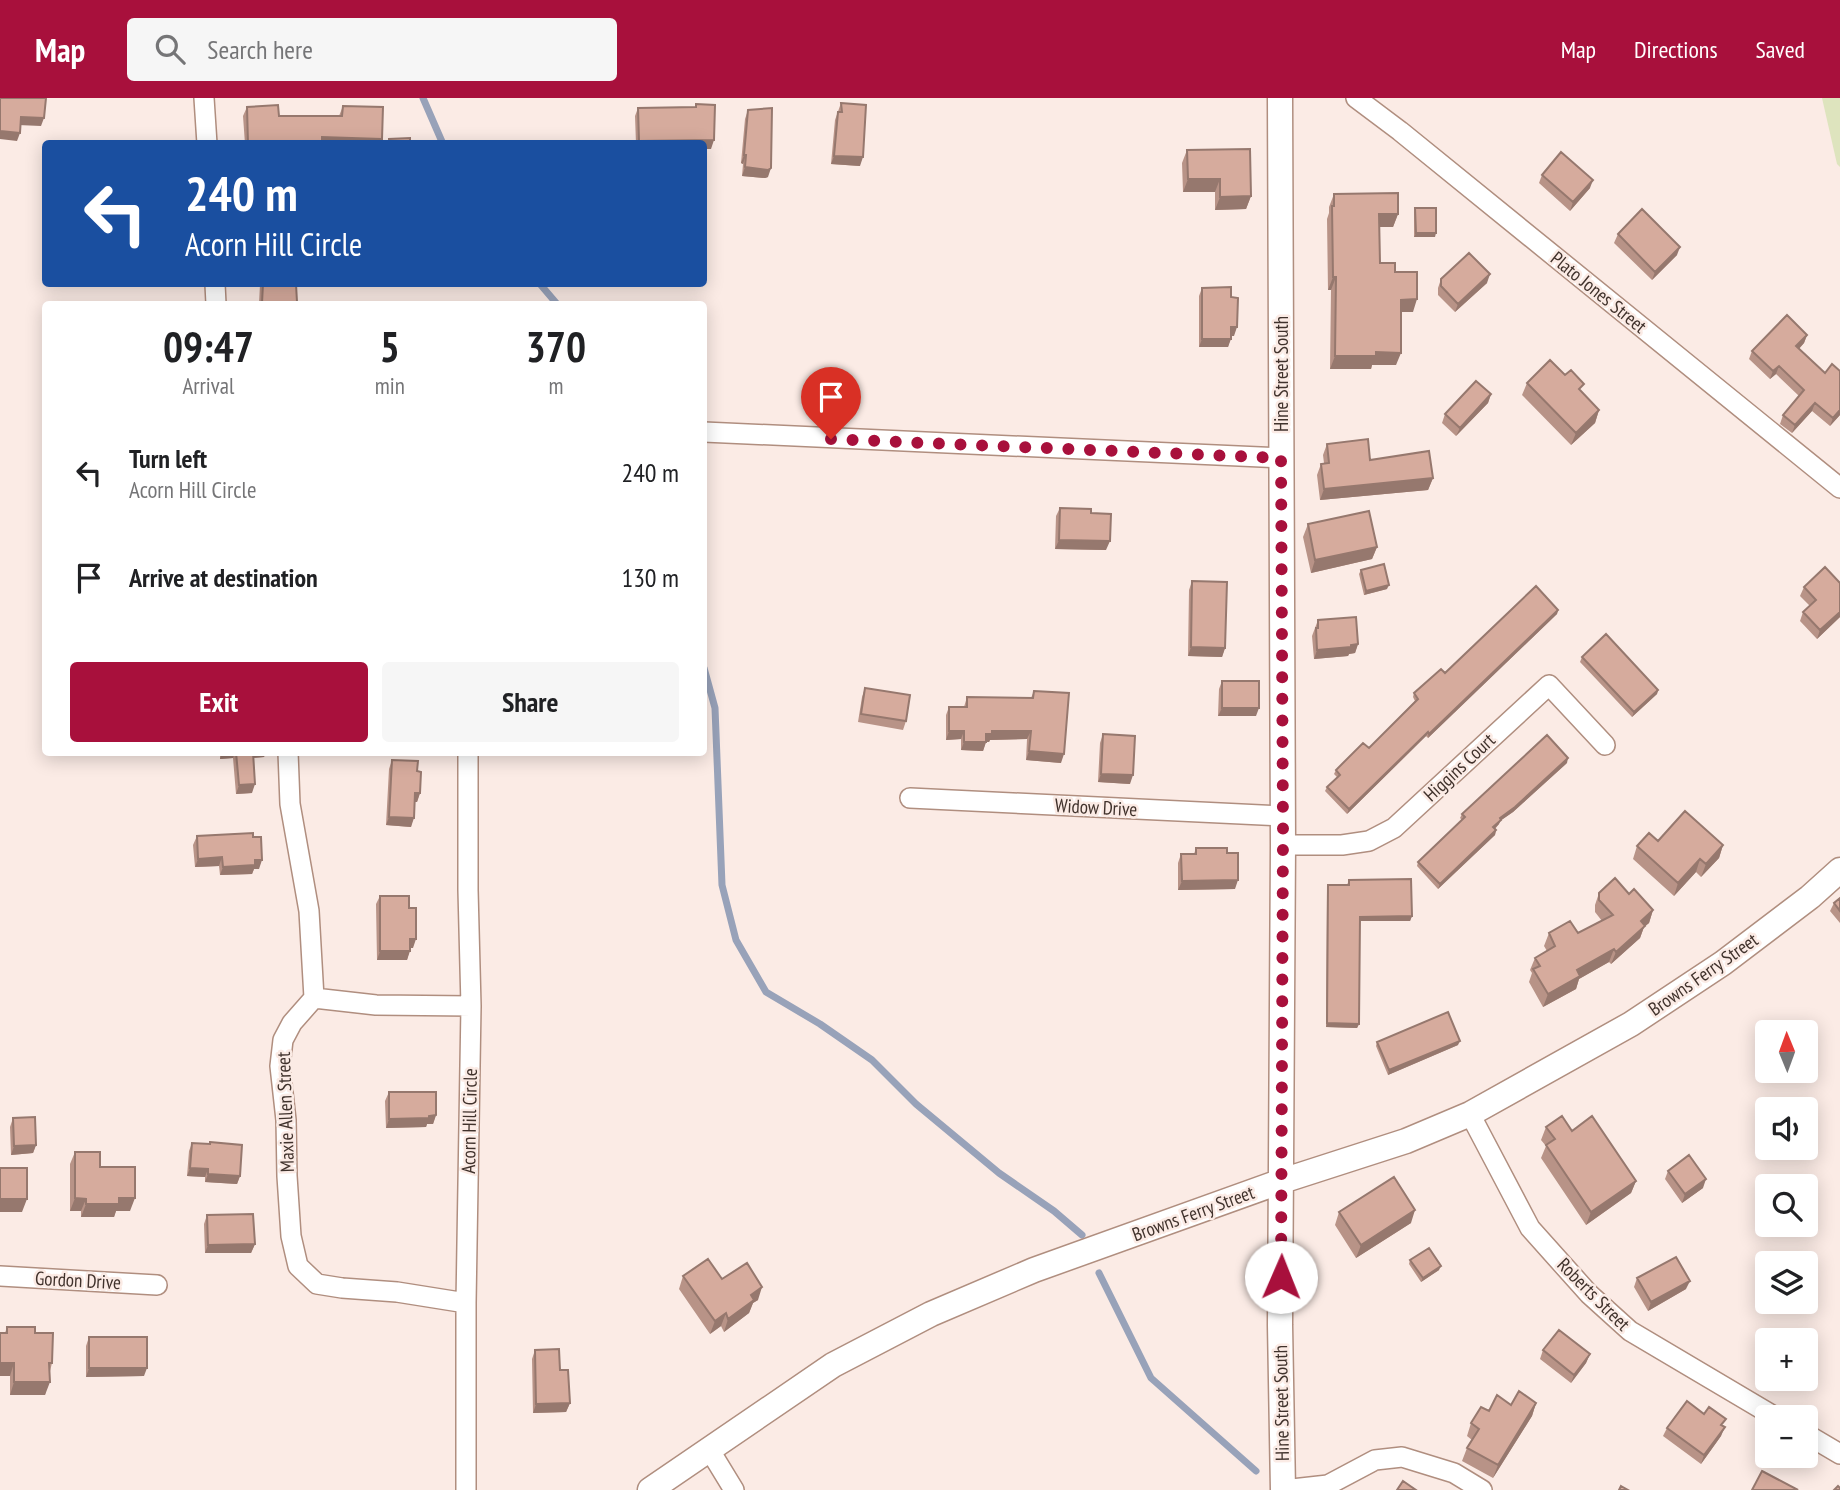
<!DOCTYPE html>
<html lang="en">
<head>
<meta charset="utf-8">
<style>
	:root { --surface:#fff; --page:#f6f6f6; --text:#202124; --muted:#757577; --accent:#a8103c }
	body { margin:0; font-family:"PT Sans Narrow",sans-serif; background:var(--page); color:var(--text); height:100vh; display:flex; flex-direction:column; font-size:26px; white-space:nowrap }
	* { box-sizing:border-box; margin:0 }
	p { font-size:23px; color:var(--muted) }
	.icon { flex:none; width:38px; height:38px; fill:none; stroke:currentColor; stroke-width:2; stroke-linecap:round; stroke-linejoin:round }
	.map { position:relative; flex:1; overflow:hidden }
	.side { position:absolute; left:42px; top:203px; width:665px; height:455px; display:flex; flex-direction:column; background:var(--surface); border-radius:7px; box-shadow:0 4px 18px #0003 }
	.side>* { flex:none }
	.hud { position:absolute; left:42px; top:42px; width:665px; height:147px; border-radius:7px; box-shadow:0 4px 18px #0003; background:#1a4fa0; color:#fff; overflow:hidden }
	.needle { width:46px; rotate:359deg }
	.tools { position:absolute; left:1755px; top:922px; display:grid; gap:14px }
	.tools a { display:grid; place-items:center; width:63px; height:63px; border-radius:7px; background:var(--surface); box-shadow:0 4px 18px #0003; font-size:35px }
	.pin { position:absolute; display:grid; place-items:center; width:60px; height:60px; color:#fff; margin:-72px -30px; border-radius:50% 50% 50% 0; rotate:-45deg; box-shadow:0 0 7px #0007 }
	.pin .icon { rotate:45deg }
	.me { position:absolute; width:77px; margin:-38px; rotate:1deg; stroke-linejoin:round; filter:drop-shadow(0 0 5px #0008) }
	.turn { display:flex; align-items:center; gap:24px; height:147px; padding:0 28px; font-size:32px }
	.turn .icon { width:91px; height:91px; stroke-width:2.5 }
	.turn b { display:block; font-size:49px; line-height:60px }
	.eta { display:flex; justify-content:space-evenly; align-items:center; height:119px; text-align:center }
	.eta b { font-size:42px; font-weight:600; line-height:49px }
	.action { display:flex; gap:14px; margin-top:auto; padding:14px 28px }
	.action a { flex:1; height:80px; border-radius:7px; background:var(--accent); color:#fff; font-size:28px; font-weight:600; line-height:80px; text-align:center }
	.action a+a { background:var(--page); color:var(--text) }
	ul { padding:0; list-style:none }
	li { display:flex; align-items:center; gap:21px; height:105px; padding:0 28px }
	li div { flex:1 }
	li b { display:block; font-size:26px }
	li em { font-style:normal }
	header { display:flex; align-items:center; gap:42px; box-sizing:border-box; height:98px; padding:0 35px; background:var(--accent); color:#fff }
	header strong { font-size:33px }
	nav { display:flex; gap:38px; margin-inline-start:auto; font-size:24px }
	.search { width:490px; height:63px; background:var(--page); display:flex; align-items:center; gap:18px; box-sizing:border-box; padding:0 24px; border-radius:7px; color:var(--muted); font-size:26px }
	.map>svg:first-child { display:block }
	.green { fill:#dee4be }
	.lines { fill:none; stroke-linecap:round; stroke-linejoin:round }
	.stream { stroke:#98a2b9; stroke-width:7 }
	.minor-casing { stroke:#b08e7f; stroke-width:22 }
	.tertiary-casing { stroke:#b08e7f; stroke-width:27 }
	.minor { stroke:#fff; stroke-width:19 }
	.tertiary { stroke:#fff; stroke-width:24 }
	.wall { fill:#b89387 }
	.shaded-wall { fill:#96786e }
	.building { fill:#d6ab9d; stroke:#96786e; stroke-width:2 }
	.route { stroke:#a8103c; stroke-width:12; stroke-dasharray:0 21.6 }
	.labels { text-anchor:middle; stroke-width:5; stroke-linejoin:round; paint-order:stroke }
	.street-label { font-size:19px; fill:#40322c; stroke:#fbebe5 }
</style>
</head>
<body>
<header>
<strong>Map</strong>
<div class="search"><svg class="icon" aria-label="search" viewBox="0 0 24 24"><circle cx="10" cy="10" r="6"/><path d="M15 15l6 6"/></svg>Search here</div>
<nav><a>Map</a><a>Directions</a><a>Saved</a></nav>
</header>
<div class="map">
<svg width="1840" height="1392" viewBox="0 0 1840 1392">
	<rect width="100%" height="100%" fill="#fbebe5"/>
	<path class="green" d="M1822 0H1840V69L1837 66Z"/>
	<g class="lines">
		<path class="stream" d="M423 0 443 46
			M540 186 557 206
			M704 570 715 610 722 787 736 842 766 894 820 926 872 962 916 1006 999 1075 1054 1113 1082 1137
			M1099 1175 1151 1280 1256 1373"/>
		<g class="minor-casing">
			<path id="minor" d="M204 0 207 46
				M1356 0 1400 33 1840 390
				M215 186 216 206
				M704 334 1281 360
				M288 654 290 706 309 813 314 900 292 925 283 942 280 968 286 1022 287 1078 291 1138 298 1168 317 1186 342 1190 397 1194 466 1205
				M910 700 1283 718
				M1283 747H1342L1369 743 1394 730 1549 587 1605 647
				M314 900 376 907 471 908
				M1470 1016 1530 1130 1589 1196 1630 1233 1777 1320
				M0 1178 157 1187
				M1806 1336 1840 1356
				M709 1351 734 1392
				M466 1392V1205L471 908 468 792V654
				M1283 1392 1328 1387 1375 1362 1402 1359 1454 1375 1482 1392"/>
		</g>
		<g class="tertiary-casing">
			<path id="tertiary" d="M1280 0 1283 747 1280 1227 1283 1392
				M650 1392 833 1267 931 1216 1034 1172 1282 1083 1406 1043 1470 1016 1631 926 1723 865 1810 799 1840 772"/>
		</g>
		<use href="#minor" class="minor"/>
		<use href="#tertiary" class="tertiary"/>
	</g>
	<path class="wall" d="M841 5 860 68 831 66 835 22Z
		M696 6 711 51H704V46H636L635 18 638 10 696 9Z
		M343 8 382 41 380 46H245L243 18 247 9 279 18H339Z
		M748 12 768 79 765 80 742 78 743 66 741 65 745 21Z
		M1187 52 1251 98 1246 111 1215 112V94H1183L1182 65Z
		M1542 77 1590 90 1570 113 1539 85Z
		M1334 96 1398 116 1393 129H1379L1380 165 1395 174 1413 214H1401L1396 267H1372L1371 271H1330L1331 192H1328L1327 121 1329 115V109Z
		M1415 110 1435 139H1414V114Z
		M1618 136 1677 157 1652 182 1614 145Z
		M1441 181 1487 185 1455 214 1438 197V190Z
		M260 186H296V206H259Z
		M1202 190 1231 199 1234 238H1231L1228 249H1199V198Z
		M1807 237 1804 245 1799 251 1840 317 1830 328 1812 313 1792 335 1780 326 1783 317 1799 298 1776 276 1770 281 1749 261 1752 253Z
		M1527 285 1581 294 1599 312 1595 325 1571 347 1522 297Z
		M1491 296 1488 305 1456 338 1442 325 1445 316Z
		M1327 346 1370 362 1433 380 1428 392 1320 402 1317 377 1321 366 1324 365 1323 357Z
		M1060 410 1091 415 1106 452 1055 451 1056 418Z
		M1308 426 1377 449 1372 461 1311 475 1303 439Z
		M1361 472 1387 491 1364 497 1359 476Z
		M1192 483 1225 550 1222 559 1188 558 1189 492Z
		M1840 485V519L1817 541 1800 523 1803 514 1810 508 1800 498 1804 489Z
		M1558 512 1557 516 1428 640 1426 638 1347 716 1325 693 1327 689 1337 679 1334 676 1336 672 1369 650 1415 603 1413 599 1414 595 1445 575Z
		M1318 522 1358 546 1355 555 1349 556 1348 558 1314 561 1312 538Z
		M1582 559 1658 592 1657 596 1632 619 1580 564Z
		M1222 583 1256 618H1218L1219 591Z
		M865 590 906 623 903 632 858 624 862 599Z
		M1034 593 1061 665 1026 662 1027 641 990 642 989 644H986L983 653 961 652V641L946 642V617L949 609H964L967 599 1031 600Z
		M1103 636 1130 686 1098 684 1100 645Z
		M220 654H266L264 659 253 660 252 695 236 696 233 660 220 661Z
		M392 662 417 673 420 695 417 704H415L411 729 386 727 389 671Z
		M1567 665 1513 714 1500 723 1499 726 1495 731 1496 732 1495 737 1438 791 1417 768 1418 764 1462 722 1460 720 1462 716Z
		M197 738 259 771H254L252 776 220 777 219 768 195 769 193 747Z
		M1658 743 1723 747 1719 760 1701 779 1696 774 1674 798 1633 761 1637 748Z
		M1196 750 1227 755 1235 791 1178 792V765L1181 756H1194Z
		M1349 782 1412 818 1410 823H1360L1359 926 1357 930 1326 929 1327 792 1328 787H1347Z
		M1599 795 1629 796 1653 812 1649 825 1644 829 1640 840 1611 866 1609 864 1579 881 1576 891 1543 909 1529 884 1532 875 1530 872 1535 860 1547 853 1544 848 1549 835H1578L1602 823 1595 814V807Z
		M380 798 409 810 413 850H410L407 862H377L376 806Z
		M1840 800V825L1830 813 1834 805Z
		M1377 944 1458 947 1388 977 1376 948Z
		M389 994 436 1017 433 1026H427L426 1029 386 1030 385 1003Z
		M13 1020 36 1047 33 1055 11 1057 10 1029Z
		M1546 1029 1572 1033 1636 1083 1631 1095 1586 1127 1541 1060 1546 1048 1541 1042Z
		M192 1045 240 1078 237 1086 205 1084V1079L187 1078 189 1053Z
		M75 1054 100 1069 130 1113H116L114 1119H81V1113H70V1066Z
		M1668 1073 1703 1090 1682 1105 1665 1081Z
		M1339 1114 1411 1125 1356 1160 1335 1127Z
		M207 1117 255 1146 251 1155H205L204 1126Z
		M1410 1162 1439 1172 1421 1184 1409 1166Z
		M683 1178 722 1181 758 1202 753 1205 749 1215 724 1234 721 1228 710 1236 679 1191Z
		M1637 1180 1686 1191 1648 1213 1634 1189Z
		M7 1229 35 1235 52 1265 50 1273 45 1297H10V1278H0V1235H5Z
		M89 1239 144 1278 86 1279V1248Z
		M535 1252 560 1272 570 1305 566 1314 533 1315 532 1261Z
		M1543 1252 1590 1256 1586 1265 1571 1285 1540 1261Z
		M1768 1256V1281H1793L1782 1293 1772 1284 1770 1286 1758 1271 1761 1263Z
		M1536 1305 1532 1318 1493 1380 1462 1363 1467 1350 1472 1342 1467 1338 1471 1325 1489 1313 1511 1307Z
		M1704 1316 1723 1329 1721 1338 1701 1366 1663 1338 1667 1330Z"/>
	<path class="shaded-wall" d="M21 19 44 20 41 28 18 27Z
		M0 33 20 35 17 43 0 41Z
		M322 39 382 41 380 46H279L280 43Z
		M714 42 711 51H704V46H638L639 43Z
		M744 57H746L743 66 741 65Z
		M834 58 863 59 860 68 831 66Z
		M745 69 771 70 768 79 765 80 742 78Z
		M1188 81H1220L1215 94H1183Z
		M1593 82 1590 90 1570 113 1573 104Z
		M1251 98 1246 111 1215 112 1220 99Z
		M1379 116H1398L1393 129H1374Z
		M1416 135H1436L1435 139H1414Z
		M1680 149 1677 157 1652 182 1655 174Z
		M1490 176 1487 185 1455 214 1458 206Z
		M1333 179H1336L1331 192H1328Z
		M1417 201 1413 214H1397L1401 202Z
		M297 204 296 206H262V205Z
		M1231 229H1237L1234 238H1228Z
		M1807 237 1804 245 1793 257 1796 248Z
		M1202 241H1231L1228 249H1199Z
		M1376 254 1401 255 1396 267H1372L1371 271H1330L1335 258Z
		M1779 268 1776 276 1770 281 1773 273Z
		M1491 296 1488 305 1456 338 1460 330Z
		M1815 305 1812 313 1792 335 1795 327Z
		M1599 312 1595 325 1571 347 1576 335Z
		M1840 312V317L1830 328 1833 320Z
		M1433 380 1428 392 1320 402 1324 391Z
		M1059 442 1110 443 1106 452 1055 451Z
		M1377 449 1372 461 1311 475 1315 462Z
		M1389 487 1387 491 1364 497 1366 493Z
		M1558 512 1557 516 1428 640 1429 636Z
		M1840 514V519L1817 541 1820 532Z
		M1358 546 1355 555 1349 556 1348 558 1314 561 1317 552Z
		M1191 549 1225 550 1222 559 1188 558Z
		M1658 592 1657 596 1632 619 1634 614Z
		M1222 610H1259L1256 618H1218Z
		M949 633H964L961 641 946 642Z
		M992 633H1031L1027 641 990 642 989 644H986L983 653 961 652 964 644Z
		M1428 634 1426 638 1347 716 1349 711Z
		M1029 653 1064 656 1061 665 1026 662Z
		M222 654H235L233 660 220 661Z
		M252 654H266L264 659 250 660Z
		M1568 660 1567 665 1513 714 1500 723 1499 726 1492 733 1493 729 1500 720Z
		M1101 676 1133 677 1130 686 1098 684Z
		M255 686 252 695 236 696 239 687Z
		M415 695H420L417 704H412Z
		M389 719 414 720 411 729 386 727Z
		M1496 732 1495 737 1438 791 1440 786Z
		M1723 747 1719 760 1701 779 1706 766Z
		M222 759 219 768 195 769 198 761Z
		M1700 761 1696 774 1674 798 1678 785Z
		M255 762H262L259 771H254L252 776 220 777 223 769Z
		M1238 782 1235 791 1178 792 1182 783Z
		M1653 812 1649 825 1644 829 1640 840 1611 866 1616 854 1641 823Z
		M1412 818 1410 823H1359L1360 819Z
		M410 841H416L413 850H407Z
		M1614 851 1609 864 1579 881 1576 891 1543 909 1548 896 1577 872Z
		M380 853H410L407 862H377Z
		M1327 925 1359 926 1357 930 1326 929Z
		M1460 943 1458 947 1388 977 1389 972Z
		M436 1017 433 1026H427L426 1029 386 1030 389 1021Z
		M36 1047 33 1055 11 1057 14 1048Z
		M190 1070 208 1071 205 1079 187 1078Z
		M208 1076 240 1078 237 1086 205 1084Z
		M1706 1081 1703 1090 1682 1105 1685 1096Z
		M1636 1083 1631 1095 1586 1127 1591 1114Z
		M75 1100 86 1101 81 1113H70Z
		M119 1100H135L130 1113H116L114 1119H81L86 1106Z
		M0 1101H27L22 1114H0Z
		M1415 1112 1411 1125 1356 1160 1361 1147Z
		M255 1146 251 1155H205L208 1147Z
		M1441 1168 1439 1172 1421 1184 1423 1180Z
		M1690 1183 1686 1191 1648 1213 1651 1204Z
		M762 1189 758 1202 753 1205 749 1215 724 1234 728 1221 751 1197Z
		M726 1215 721 1228 710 1236 715 1223Z
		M1590 1256 1586 1265 1571 1285 1574 1277Z
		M0 1265H14L10 1278H0Z
		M89 1270H147L144 1278 86 1279Z
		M1788 1281H1793L1782 1293 1785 1285Z
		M14 1284H50L45 1297H10Z
		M570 1305 566 1314 533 1315 536 1306Z
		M1536 1305 1532 1318 1493 1380 1498 1367Z
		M1725 1329 1721 1338 1701 1366 1704 1357Z"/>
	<path class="building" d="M0 0H46L44 20 21 19 20 35 0 33Z
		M841 5 866 7 863 59 834 58 838 14H842Z
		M696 6 715 7 714 42 639 43 638 10 696 9Z
		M278 7 279 18H342L343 8 383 9 382 41 322 39V43H280L281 46H248L247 9Z
		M772 10 771 70 768 72 745 69 746 57H744L748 12Z
		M410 40V46H389V41Z
		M1250 51 1251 98 1220 99V81H1188L1187 52Z
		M1561 54 1593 82 1573 104 1542 77Z
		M1398 95V116H1379L1380 165H1395V174H1417V201L1401 202V255L1376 254V258H1335L1336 179H1333L1332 108H1334V96Z
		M1415 110H1436V135H1416Z
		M1642 111 1680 149 1655 174 1618 136Z
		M1469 155 1490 176 1458 206 1441 188V181Z
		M263 186H296L297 204 262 205Z
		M1231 189V199L1238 200 1237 229H1231V241H1202V190Z
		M1787 217 1807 237 1796 248 1825 275 1832 266 1840 273V312L1833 320 1815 305 1795 327 1783 317 1804 292 1779 268 1773 273 1752 253Z
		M1550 262 1565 277 1571 272 1584 286 1579 291 1599 312 1576 335 1527 285Z
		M1476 283 1491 296 1460 330 1445 316Z
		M1368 341 1370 362 1429 353 1433 380 1324 391 1321 366 1329 365 1327 346Z
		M1060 410 1091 411V415L1111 416 1110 443 1059 442Z
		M1369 413 1377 449 1315 462 1308 426Z
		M1384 466 1389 487 1366 493 1361 472Z
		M1825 469 1840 485V514L1820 532 1803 514 1816 502 1804 489Z
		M1192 483 1227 484 1225 550 1191 549Z
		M1536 488 1558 512 1429 636 1428 634 1349 711 1327 689 1340 677 1336 672 1363 645 1369 650 1418 601 1414 595 1441 571 1445 575Z
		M1356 519 1358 546 1351 547V549L1317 552 1316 530H1318V522Z
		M1606 536 1658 592 1634 614 1582 559Z
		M1222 583H1259V610H1222Z
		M865 590 910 597 906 623 861 616Z
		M1034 593 1069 595 1064 656 1029 653 1031 633H992V636H986V644H964V633H949V609H967V599L1033 600Z
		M1103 636 1135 638 1133 677 1101 676Z
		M1547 637 1568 660 1515 709 1500 720 1501 722 1493 729 1496 732 1440 786 1418 764 1465 719 1462 716Z
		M236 654H253L255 686 239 687Z
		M392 662 418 663 417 673 421 674 420 695H415L414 720 389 719Z
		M1685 713 1723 747 1706 766 1700 761 1678 785 1637 748 1649 735 1658 743Z
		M253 735V739H261L262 762H255V767L223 769 222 759 198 761 197 738Z
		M1196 750H1227V755H1238V782L1182 783 1181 756H1196Z
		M1615 780 1629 796 1634 791 1653 812 1641 823 1645 828 1616 854 1614 851 1577 872 1580 878 1548 896 1533 871 1540 868 1535 860 1555 848 1549 835 1570 823 1578 835 1613 817 1599 802V795Z
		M1411 781 1412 818 1360 819 1359 926 1327 925 1328 787H1349V782Z
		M380 798H409V810H416V841H410V853H380Z
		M1840 800V813L1834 805Z
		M1448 914 1460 943 1389 972 1377 944Z
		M389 994H436V1017L429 1018V1020L389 1021Z
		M1562 1018 1572 1033 1592 1018 1636 1083 1591 1114 1546 1047 1555 1041 1546 1029Z
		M35 1019 36 1047 14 1048 13 1020Z
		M210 1044 242 1047 240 1078 208 1076V1071L190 1070 192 1045 210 1046Z
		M75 1054H100V1069H135V1100H119V1106H86V1101L75 1100Z
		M1689 1057 1706 1081 1685 1096 1668 1073Z
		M0 1070H27V1101H0Z
		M1394 1079 1415 1112 1361 1147 1339 1114Z
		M253 1116 255 1146 208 1147 207 1117Z
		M1429 1150 1441 1168 1423 1180 1410 1162Z
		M1676 1159 1690 1183 1651 1204 1637 1180Z
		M708 1161 722 1181 747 1165 762 1189 751 1197 754 1202 728 1221 726 1215 715 1223 683 1178Z
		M7 1229H35V1235H53L52 1265H49L50 1284H14V1265H0V1235H7Z
		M1559 1232 1590 1256 1574 1277 1543 1252Z
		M1785 1238 1790 1242H1780Z
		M89 1239H147V1270H89Z
		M559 1251 560 1272H568L570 1305 536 1306 535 1252Z
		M1768 1256V1270L1761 1263Z
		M1519 1293 1536 1305 1498 1367 1467 1350 1479 1331 1471 1325 1481 1309 1489 1313 1497 1297 1511 1307Z
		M1687 1303 1704 1316 1709 1309 1726 1321 1721 1327 1725 1329 1704 1357 1667 1330Z
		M1762 1373 1798 1392H1752Z
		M1403 1383 1416 1392H1397Z
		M1621 1388 1628 1392H1619Z
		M1838 1388 1840 1390V1392H1834Z"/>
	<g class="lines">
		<path class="route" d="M831 341 1281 360 1283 732 1281 1179"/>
	</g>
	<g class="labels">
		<g class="street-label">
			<text transform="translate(1599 194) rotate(39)" y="7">Plato Jones Street</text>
			<text transform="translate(1281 276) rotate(-90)" y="7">Hine Street South</text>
			<text transform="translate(1459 669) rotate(-43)" y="7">Higgins Court</text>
			<text transform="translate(1096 709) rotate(3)" y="7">Widow Drive</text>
			<text transform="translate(1703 876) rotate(-35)" y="7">Browns Ferry Street</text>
			<text transform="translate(285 1014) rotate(-92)" y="7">Maxie Allen Street</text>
			<text transform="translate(469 1023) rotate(-89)" y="7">Acorn Hill Circle</text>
			<text transform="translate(1193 1115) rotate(-20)" y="7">Browns Ferry Street</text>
			<text transform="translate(78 1182) rotate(3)" y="7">Gordon Drive</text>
			<text transform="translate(1594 1196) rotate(45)" y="7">Roberts Street</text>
			<text transform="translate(1281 1305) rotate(-91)" y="7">Hine Street South</text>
		</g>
	</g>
</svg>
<div class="tools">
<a><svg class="needle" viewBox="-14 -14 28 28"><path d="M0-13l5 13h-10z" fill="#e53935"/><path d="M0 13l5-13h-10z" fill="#757577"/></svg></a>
<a><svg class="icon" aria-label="sound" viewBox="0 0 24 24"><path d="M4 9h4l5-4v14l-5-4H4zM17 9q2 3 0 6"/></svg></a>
<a><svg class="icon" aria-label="search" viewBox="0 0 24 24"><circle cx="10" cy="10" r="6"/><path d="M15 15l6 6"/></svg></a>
<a><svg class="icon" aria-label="layers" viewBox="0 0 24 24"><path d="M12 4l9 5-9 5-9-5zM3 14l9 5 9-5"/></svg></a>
<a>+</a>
<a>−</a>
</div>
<div class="pin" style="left:831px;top:341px;background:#d93025"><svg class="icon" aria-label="arrive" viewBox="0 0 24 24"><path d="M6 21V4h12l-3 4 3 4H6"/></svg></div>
<svg class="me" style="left:1281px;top:1179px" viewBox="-20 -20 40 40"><circle r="19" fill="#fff"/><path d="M0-13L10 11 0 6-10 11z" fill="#a8103c"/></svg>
<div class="hud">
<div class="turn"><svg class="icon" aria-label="left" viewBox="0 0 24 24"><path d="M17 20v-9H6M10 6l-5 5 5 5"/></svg><div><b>240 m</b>Acorn Hill Circle</div></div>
</div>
<section class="side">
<div class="eta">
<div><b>09:47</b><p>Arrival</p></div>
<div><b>5</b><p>min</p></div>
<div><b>370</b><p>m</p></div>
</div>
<ul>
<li><svg class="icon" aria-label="left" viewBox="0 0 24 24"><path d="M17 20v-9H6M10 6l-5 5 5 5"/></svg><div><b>Turn left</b><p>Acorn Hill Circle</p></div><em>240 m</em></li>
<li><svg class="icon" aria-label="arrive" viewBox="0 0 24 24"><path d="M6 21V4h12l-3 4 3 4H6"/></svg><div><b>Arrive at destination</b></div><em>130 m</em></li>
</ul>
<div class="action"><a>Exit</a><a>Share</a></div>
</section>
</div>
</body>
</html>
